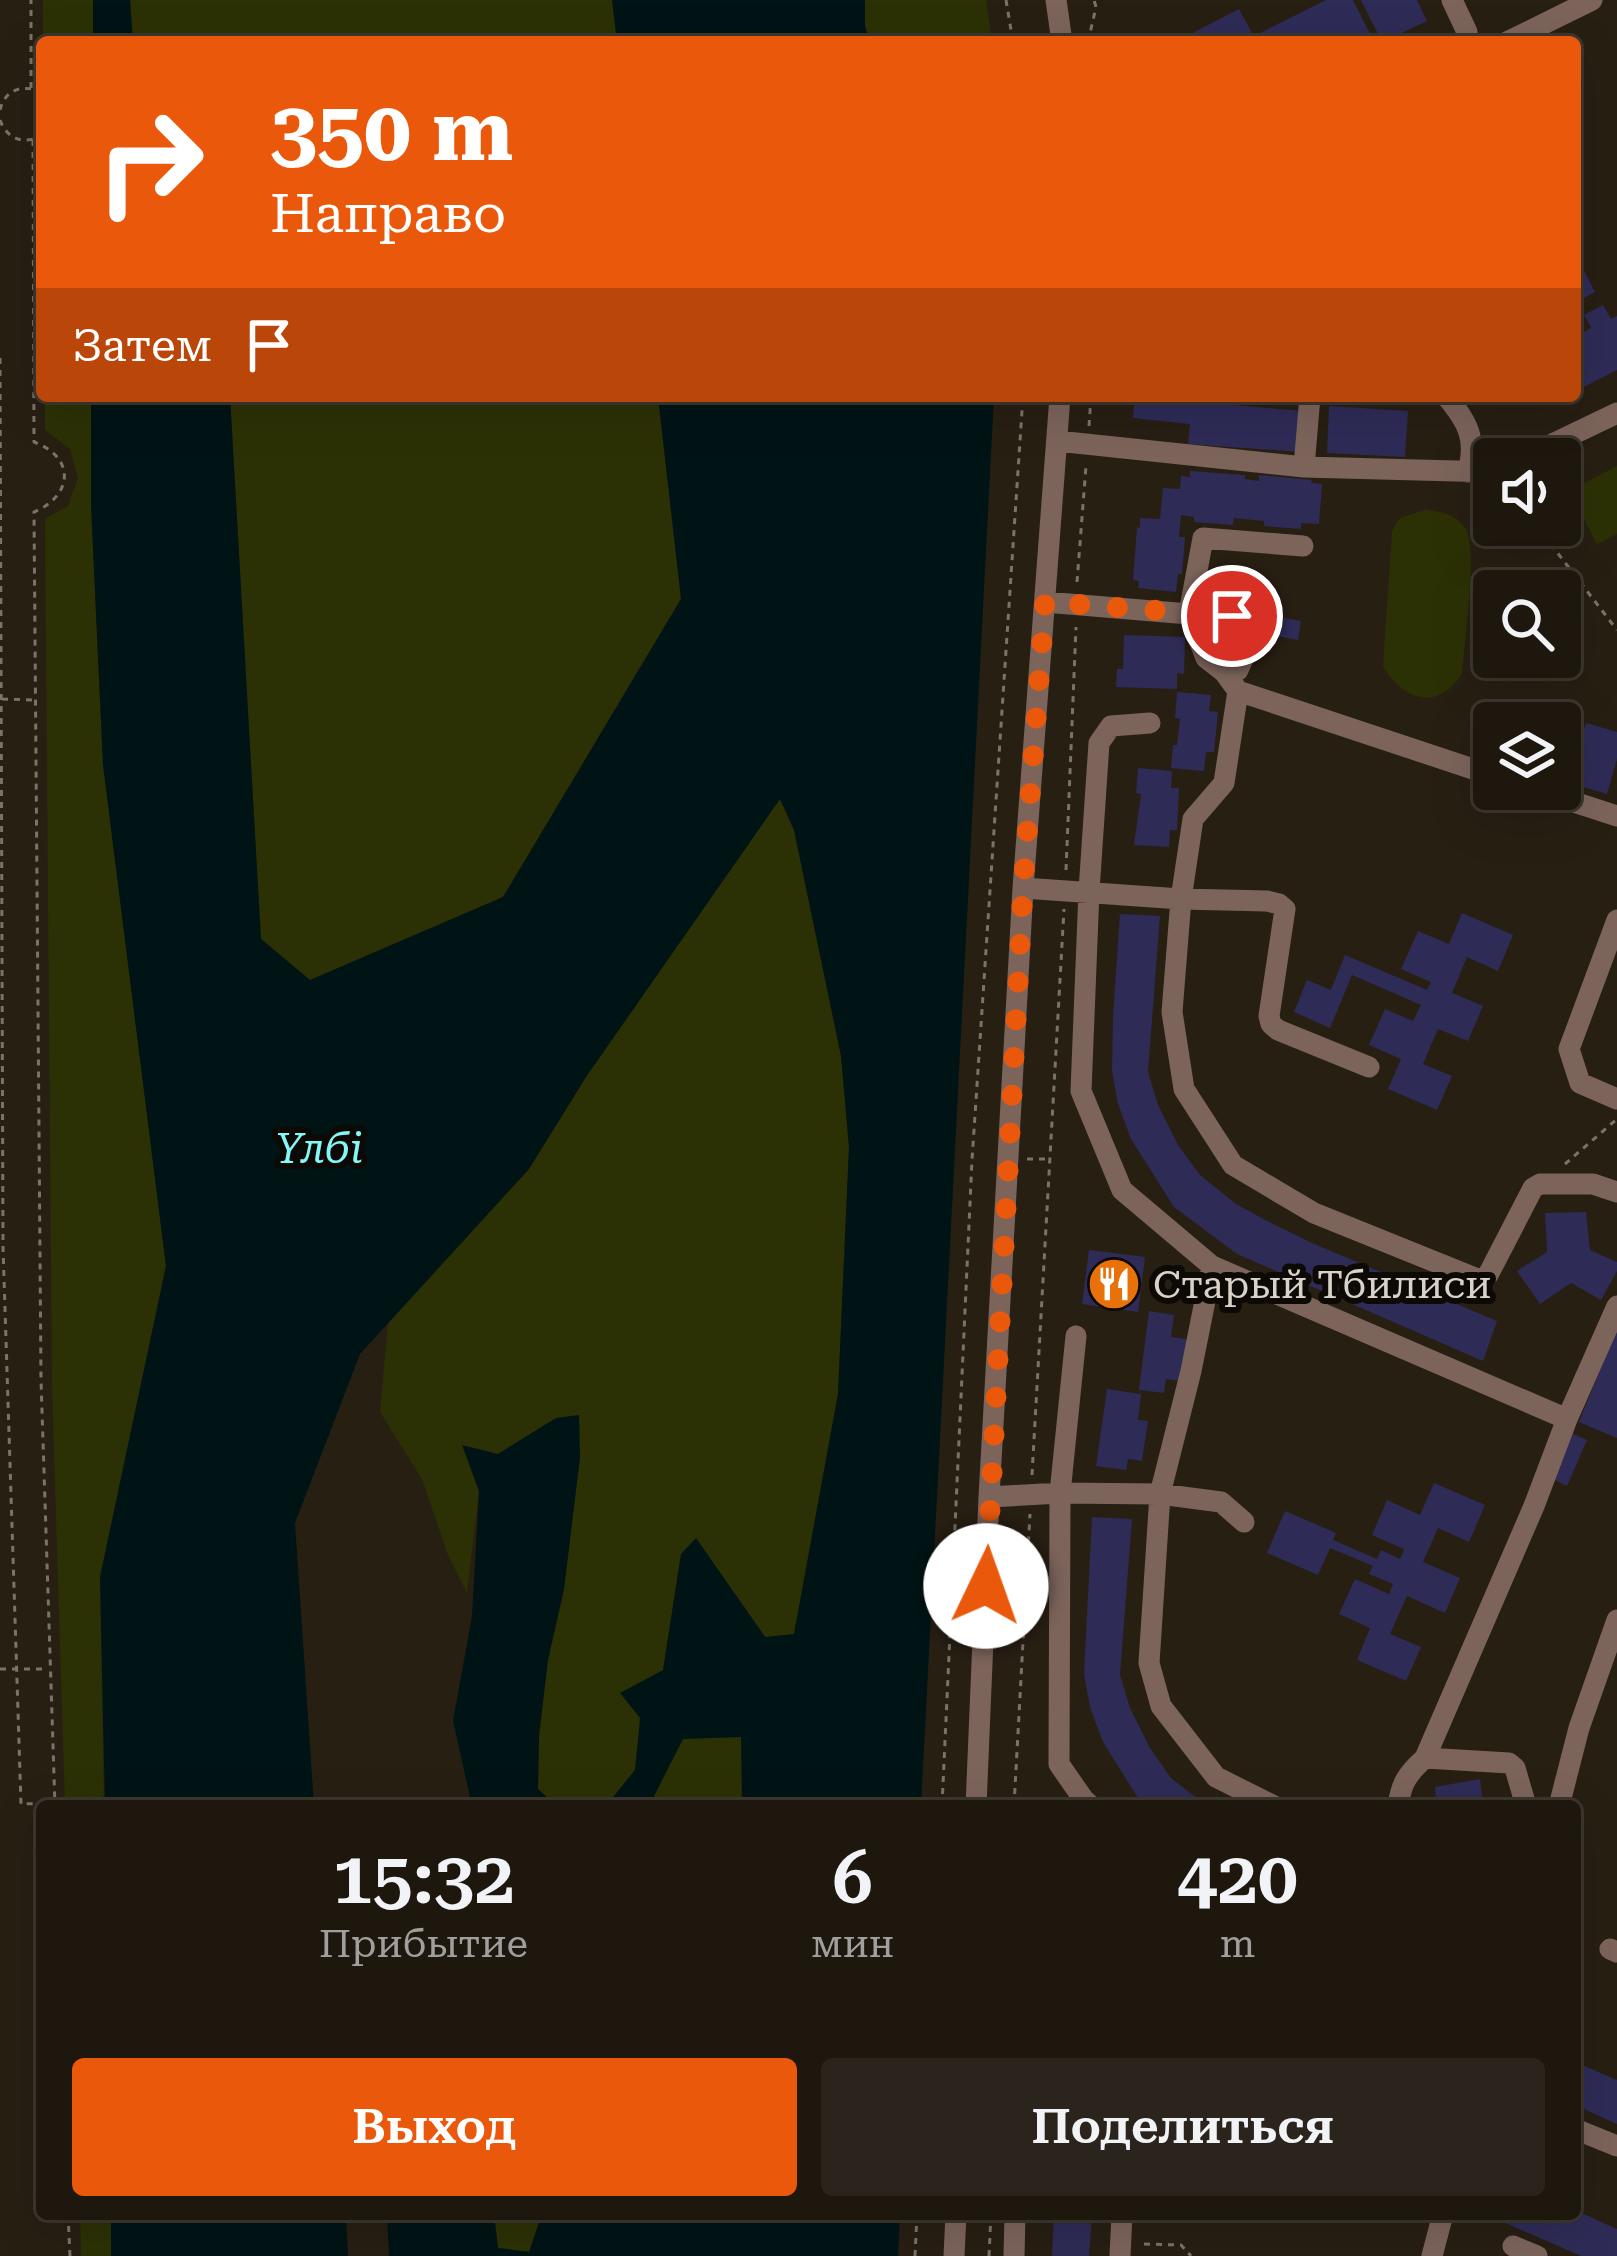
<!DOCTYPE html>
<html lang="ru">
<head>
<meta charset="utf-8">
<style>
	:root { --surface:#1e170e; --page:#2b241c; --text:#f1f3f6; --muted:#a19f9e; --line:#3c362e; --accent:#ea580c }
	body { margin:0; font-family:"Roboto Serif",serif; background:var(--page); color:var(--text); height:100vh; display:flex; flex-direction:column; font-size:45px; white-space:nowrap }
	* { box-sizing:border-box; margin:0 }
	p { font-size:39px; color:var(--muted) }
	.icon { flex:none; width:66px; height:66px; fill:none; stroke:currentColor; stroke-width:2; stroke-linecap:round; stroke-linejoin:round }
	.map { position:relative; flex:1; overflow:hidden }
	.side { position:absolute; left:36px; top:1800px; width:1545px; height:420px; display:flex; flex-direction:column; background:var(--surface); border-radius:12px; box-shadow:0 12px 48px #0002,0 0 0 3px var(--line) }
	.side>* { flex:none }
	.banner { position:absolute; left:36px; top:36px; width:1545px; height:366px; border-radius:12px; box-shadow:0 12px 48px #0002,0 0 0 3px var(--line); background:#ea580c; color:#fff; overflow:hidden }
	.fabs { position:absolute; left:1473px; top:438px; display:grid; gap:24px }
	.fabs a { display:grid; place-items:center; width:108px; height:108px; border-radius:12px; background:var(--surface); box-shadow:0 12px 48px #0002,0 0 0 3px var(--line); font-size:60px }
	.pin { position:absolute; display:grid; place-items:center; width:102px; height:102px; color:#fff; margin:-51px; border:6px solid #fff; border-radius:50%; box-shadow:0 3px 12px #0007 }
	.me { position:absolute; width:132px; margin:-66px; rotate:3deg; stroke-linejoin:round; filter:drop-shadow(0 0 9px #0008) }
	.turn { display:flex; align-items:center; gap:42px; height:252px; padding:0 36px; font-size:54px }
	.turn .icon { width:156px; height:156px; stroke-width:2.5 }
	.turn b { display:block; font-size:84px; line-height:102px }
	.then { display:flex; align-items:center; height:114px; padding:0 36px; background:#0003; gap:24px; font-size:45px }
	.eta { display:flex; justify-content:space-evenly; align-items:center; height:204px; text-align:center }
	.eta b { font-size:72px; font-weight:600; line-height:84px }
	.cta { display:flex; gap:24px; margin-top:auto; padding:24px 36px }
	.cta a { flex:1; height:138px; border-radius:12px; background:var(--accent); color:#fff; font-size:48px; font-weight:600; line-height:138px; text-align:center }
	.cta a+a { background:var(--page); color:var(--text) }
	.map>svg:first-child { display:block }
	.green { fill:#2c3105 }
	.water { fill:#001415 }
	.building { fill:#2e2b57 }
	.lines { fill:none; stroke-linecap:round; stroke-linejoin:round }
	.path { stroke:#7b7369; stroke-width:3; stroke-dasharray:6 6; stroke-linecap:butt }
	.minor { stroke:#7c645b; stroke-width:21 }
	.route { stroke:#ea580c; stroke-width:21; stroke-dasharray:0 37.8 }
	.labels { text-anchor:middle; stroke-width:12; stroke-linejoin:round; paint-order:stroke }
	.poi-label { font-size:39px; fill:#d8d2ca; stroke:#0d0905; text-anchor:start }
	.water-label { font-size:42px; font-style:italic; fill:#82f8f9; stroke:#0d0905 }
</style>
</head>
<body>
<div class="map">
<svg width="1617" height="2256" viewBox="0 0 1617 2256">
	<rect width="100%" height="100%" fill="#281f13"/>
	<path class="green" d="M43 0H93V42H43Z
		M130 0H612L617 42H295L286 38 283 42H133Z
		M865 0H986L992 42H870L865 26Z
		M45 396H91V505L103 765 166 1266 100 1577 104 1806H65L52 1385 45 519 68 506 78 478 70 449 45 430Z
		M230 396H658L681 599 503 897 310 980 261 939Z
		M1617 466V534L1597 544 1569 491Z
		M1424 510C1441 511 1456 514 1466 529 1478 547 1464 647 1462 674 1437 712 1403 700 1383 666L1392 531 1400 518Z
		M780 798 794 830 841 1056 849 1146 838 1394 794 1634 766 1638 696 1539 681 1554 663 1671 641 1718 635 1770 606 1806H557L538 1789 539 1736 548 1660 564 1589 580 1457 579 1416 556 1418 498 1454 463 1446 479 1491 467 1593 448 1555 422 1479 380 1412 388 1323 529 1169 586 1077Z
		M742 1737V1806H649L683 1738Z
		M80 2214H111V2256H81Z
		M494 2214H542L529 2252 498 2248Z"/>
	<path class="water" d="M93 0H130L133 42H93Z
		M612 0H865V26L870 42H617Z
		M91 396H230L261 939 310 980 503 897 681 599 658 396H994L921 1806H742L741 1737 683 1739 649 1806H606L635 1770 640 1718 620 1693 663 1670 681 1554 696 1538 765 1637 794 1634 838 1394 849 1147 841 1056 794 830 780 799 586 1077 529 1169 360 1354 295 1523 314 1806H105L100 1577 166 1266 103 765 91 505Z
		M579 1415 580 1457 564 1589 548 1660 539 1736 538 1789 557 1806H472L453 1721 472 1616 479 1491 462 1445 498 1454 556 1418Z
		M111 2214H346L348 2256H111Z
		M387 2214H494L498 2248 529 2252 542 2214H900L898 2256H389Z"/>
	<path class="building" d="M1326 0H1353L1370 34 1354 42H1264L1260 33Z
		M1361 0H1417L1427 21 1382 42Z
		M1239 9 1257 42H1175Z
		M1575 253 1595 292 1575 303Z
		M1603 305 1611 319 1617 316V370L1580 389 1575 379V337L1591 328 1584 315Z
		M1135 396H1159V399L1304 411 1300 452 1188 444 1190 424 1133 418Z
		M1329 406 1408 411 1405 457 1327 453Z
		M1190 471 1245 475V479L1259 481V475L1312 480 1311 483 1322 484 1319 524 1301 523V529L1264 526V521L1234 518 1233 525 1194 522V517L1181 515 1179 537H1185L1182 574H1178L1176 592 1138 588 1139 581 1133 580 1137 527 1140 528V518L1160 519 1163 488 1180 489 1181 476 1190 477Z
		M1279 617 1301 621 1298 640 1276 636Z
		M1124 635 1185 637 1184 674 1177 673V689L1116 687 1117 669H1123Z
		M1177 692 1211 695 1209 711 1218 712 1214 752H1206L1204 771 1171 768 1173 745H1177L1180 719 1175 718Z
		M1586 723 1617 732V759L1607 794 1569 783Z
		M1138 768 1172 771 1171 788H1179L1177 830H1170L1169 847 1134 845 1141 794 1136 793Z
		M1462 913 1513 935 1498 971 1467 957 1452 993 1483 1006 1468 1041 1438 1029 1423 1064 1452 1076 1437 1110 1388 1089 1401 1059 1369 1045 1385 1009 1413 1021 1421 1005 1352 975 1330 1028 1294 1012 1307 980 1331 990 1345 955 1427 990 1431 982 1401 969 1418 931 1449 944Z
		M1120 914 1160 916 1148 1072 1158 1105 1178 1145 1200 1175 1236 1204 1269 1222 1312 1243 1497 1321 1483 1361 1237 1254 1174 1207 1131 1139 1118 1104 1112 1071 1113 1017Z
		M1586 1212 1590 1250 1617 1262V1271L1601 1300 1571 1283 1540 1304 1517 1271 1547 1252 1545 1213Z
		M1089 1250 1145 1257 1138 1312 1082 1304Z
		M1149 1311 1174 1315 1171 1337 1187 1339 1182 1381 1166 1379 1164 1393 1139 1390Z
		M1617 1329V1438L1579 1422Z
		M1107 1389 1141 1394 1138 1420 1148 1421 1142 1461 1128 1459 1126 1470 1096 1466Z
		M1571 1433 1587 1440 1567 1486 1551 1478Z
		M1434 1483 1485 1505 1469 1542 1438 1528 1423 1562 1460 1578 1445 1613 1407 1596 1390 1634 1421 1647 1406 1681 1357 1660 1370 1628 1339 1614 1355 1579 1389 1594 1393 1584 1369 1574 1373 1566 1330 1548 1318 1575 1267 1553 1285 1511 1336 1533 1333 1540 1377 1559 1381 1550 1400 1559 1404 1549 1372 1535 1387 1500 1420 1515Z
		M1092 1517 1132 1519 1120 1675 1130 1708 1150 1748 1171 1778 1207 1806H1143L1103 1742 1090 1707 1084 1674Z
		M1480 1779 1483 1806H1436L1435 1787Z
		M1575 2062 1617 2080V2124L1575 2105Z
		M1575 2210 1617 2229V2256H1581L1485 2214H1575Z
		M1054 2214H1092L1089 2256H1052Z"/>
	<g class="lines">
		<path class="path" d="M1006 0 1013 42
			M1088 42 1096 7 1094 0
			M31 88V0
			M0 110C5 89 23 84 42 92
			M0 120C7 139 23 145 42 136
			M33 140 34 442C75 457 74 495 34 512L41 1380 55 1806
			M0 358 3 1247 21 1804 55 1803
			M1089 426 1091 396
			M1536 525 1617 630
			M1077 582 1086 466
			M2 699 34 700
			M1066 870 1076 627
			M1027 1159H1048
			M1565 1164 1617 1119
			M1032 1475 1064 909
			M0 1669H48
			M942 1806 972 1160 1023 396
			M1014 1806 1030 1514
			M68 2214 70 2256
			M1144 2244 1181 2245 1191 2256
			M915 2256 917 2214
			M989 2256 991 2214"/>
		<path class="minor" d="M1056 0 1062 42
			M1452 0 1467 32 1468 42
			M1507 42 1592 0
			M1446 396C1468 422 1477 439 1468 472
			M1057 441 1304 467 1494 472
			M1521 459 1617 413
			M1304 467 1310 396
			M1045 602 1189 614 1206 658 1224 672 1238 691 1224 783 1193 819 1181 899 1267 901 1279 904 1285 909 1269 1016 1271 1024 1278 1030 1369 1067
			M1224 672 1238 670 1251 641 1232 616 1189 614 1203 538 1303 546
			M1238 691 1494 776
			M1150 723 1111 726 1099 743 1089 891 1081 1091 1122 1190 1212 1266 1567 1419 1617 1306
			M1534 789 1617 816
			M1023 888 1181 899 1172 1012 1184 1089 1233 1165 1314 1213 1480 1280 1488 1275 1533 1188 1540 1184H1593L1617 1192
			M1617 920 1569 1049 1580 1083 1617 1099
			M1212 1266 1191 1371 1160 1494 1221 1502 1244 1522
			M1076 1336 1060 1493 1059 1764 1084 1800 1091 1806
			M989 1497 1060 1493 1160 1494 1149 1663 1161 1706 1216 1777 1274 1806
			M1425 1758 1534 1506 1567 1419
			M976 1806 989 1497 1023 888 1060 396
			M1398 1806C1401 1783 1408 1773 1425 1758L1509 1763 1515 1768 1526 1806
			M1559 1806 1579 1728 1617 1620
			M1610 1949 1617 1952
			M1575 2129 1617 2146
			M1513 2246 1537 2256
			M954 2256 956 2214
			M1014 2256 1015 2214
			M1120 2256 1122 2214
			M1432 2256 1443 2214"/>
	</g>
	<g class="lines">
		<path class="route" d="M986 1586 1023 888 1045 602 1232 616"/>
	</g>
	<defs>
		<g id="restaurant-disc" transform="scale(2.7)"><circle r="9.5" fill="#e8710a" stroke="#0d0905"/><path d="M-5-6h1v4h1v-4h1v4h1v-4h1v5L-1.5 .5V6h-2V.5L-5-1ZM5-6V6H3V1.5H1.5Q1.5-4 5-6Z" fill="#fff"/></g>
	</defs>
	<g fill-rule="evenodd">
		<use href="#restaurant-disc" x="1114" y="1284"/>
	</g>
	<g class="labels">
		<g class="poi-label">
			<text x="1153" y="1298">Старый Тбилиси</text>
		</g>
		<g class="water-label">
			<text x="319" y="1163">Үлбі</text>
		</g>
	</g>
</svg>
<div class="fabs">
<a><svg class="icon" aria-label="sound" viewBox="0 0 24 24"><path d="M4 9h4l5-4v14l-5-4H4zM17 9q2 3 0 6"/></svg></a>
<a><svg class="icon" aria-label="search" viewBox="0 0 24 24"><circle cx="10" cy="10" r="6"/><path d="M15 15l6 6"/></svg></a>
<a><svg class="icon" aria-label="layers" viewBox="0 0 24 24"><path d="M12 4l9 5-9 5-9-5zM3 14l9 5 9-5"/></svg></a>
</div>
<div class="pin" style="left:1232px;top:616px;background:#d93025"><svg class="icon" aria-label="arrive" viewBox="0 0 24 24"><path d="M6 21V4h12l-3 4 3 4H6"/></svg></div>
<svg class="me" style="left:986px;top:1586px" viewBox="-20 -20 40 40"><circle r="19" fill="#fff"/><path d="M0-13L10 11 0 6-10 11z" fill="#ea580c"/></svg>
<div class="banner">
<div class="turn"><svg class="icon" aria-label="right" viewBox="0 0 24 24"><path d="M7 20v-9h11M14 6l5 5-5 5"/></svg><div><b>350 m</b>Направо</div></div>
<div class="then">Затем<svg class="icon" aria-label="arrive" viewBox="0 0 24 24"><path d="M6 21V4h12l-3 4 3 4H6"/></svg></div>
</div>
<section class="side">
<div class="eta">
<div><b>15:32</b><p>Прибытие</p></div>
<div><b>6</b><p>мин</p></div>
<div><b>420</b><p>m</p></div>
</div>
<div class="cta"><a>Выход</a><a>Поделиться</a></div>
</section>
</div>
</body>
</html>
